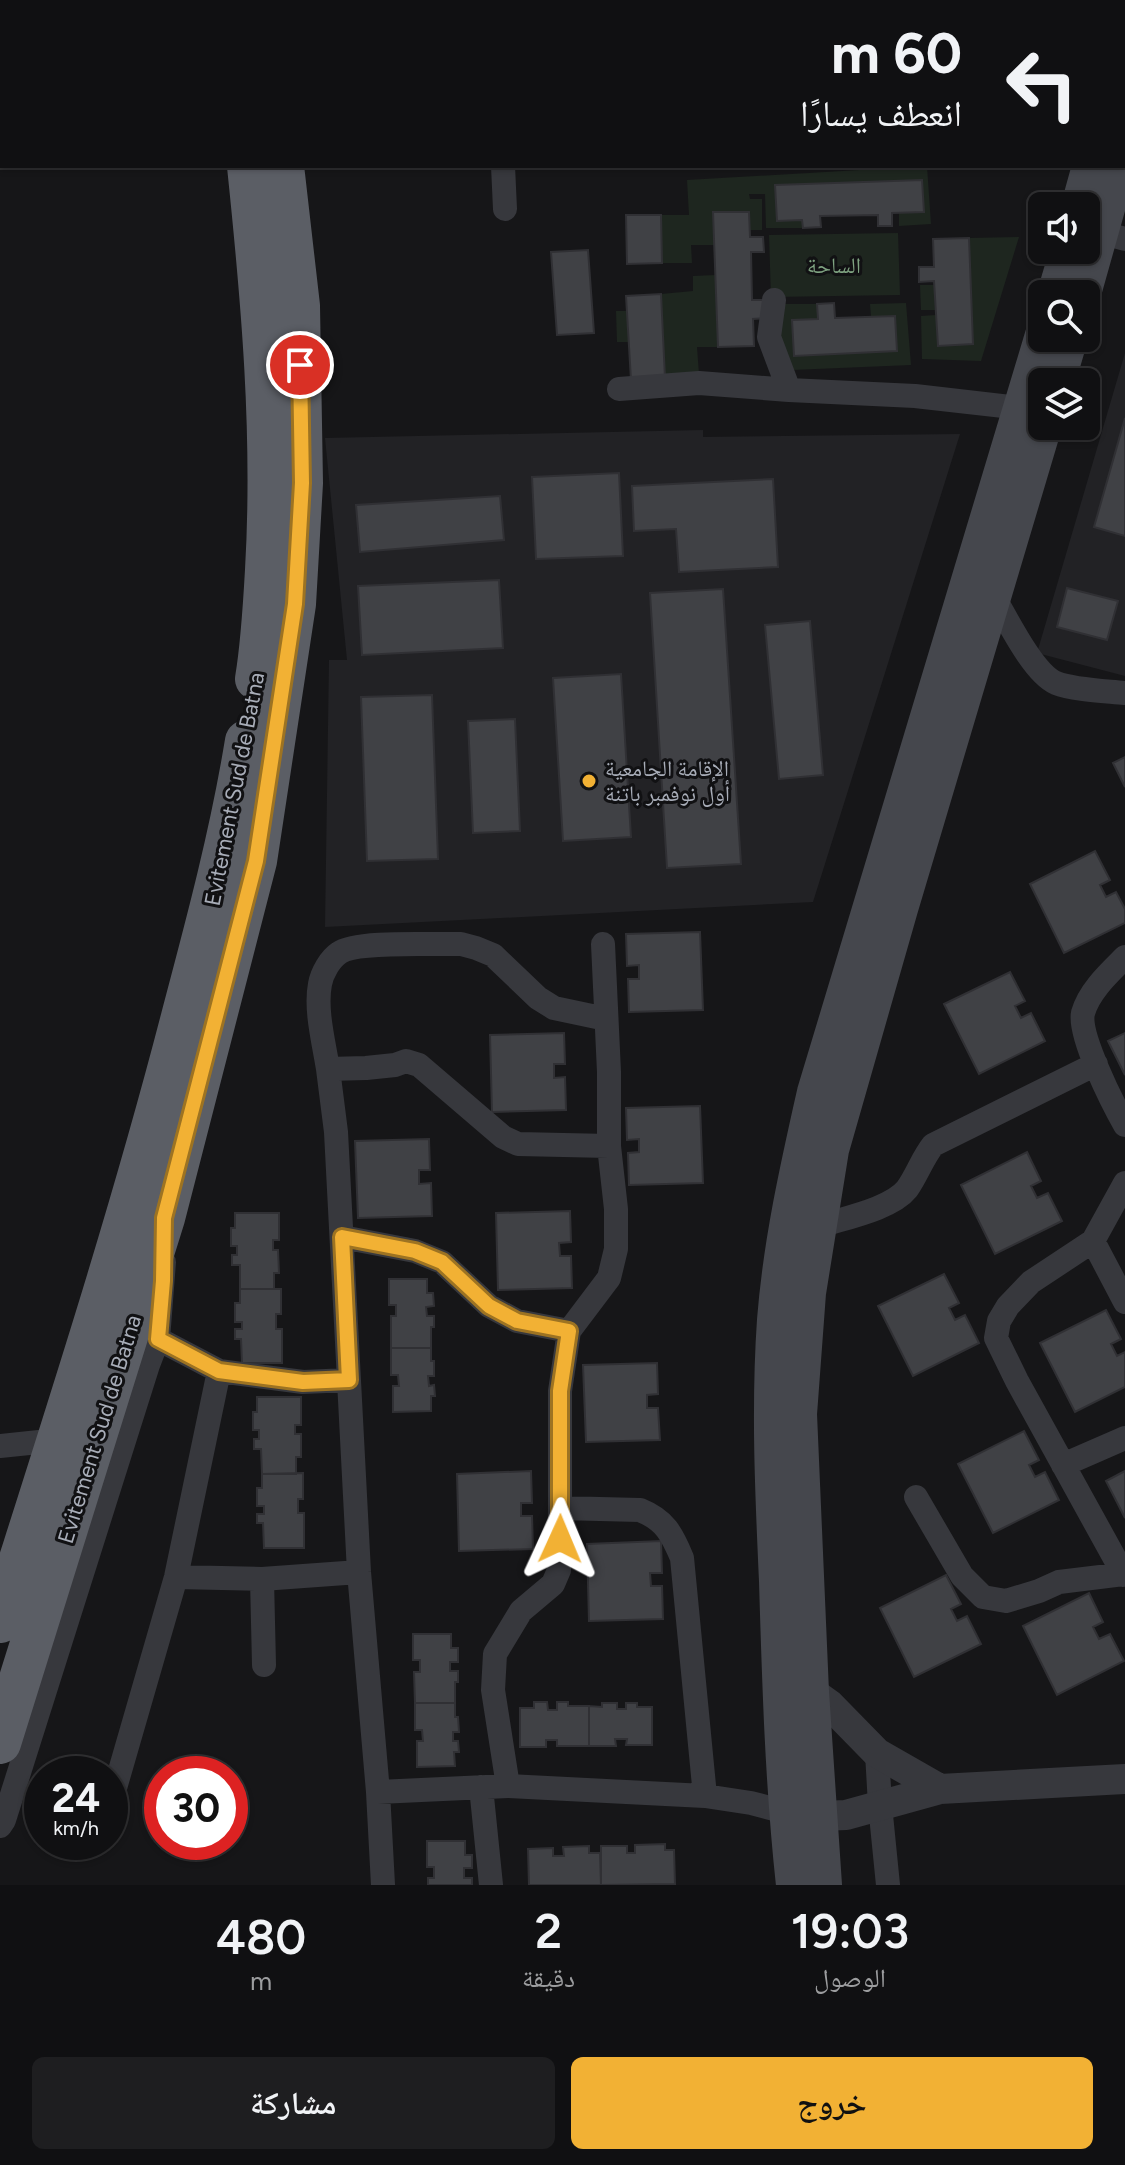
<!DOCTYPE html>
<html lang="ar">
<head>
<meta charset="utf-8">
<style>
	:root { --surface:#101012; --page:#1e1e20; --text:#f1f3f6; --muted:#9c9d9f; --line:#303032; --accent:#f2b134 }
	body { margin:0; font-family:Figtree,"Noto Naskh Arabic",sans-serif; background:var(--page); color:var(--text); direction:rtl; height:100vh; display:flex; flex-direction:column; font-size:30px; white-space:nowrap }
	* { box-sizing:border-box; margin:0 }
	p { font-size:26px; color:var(--muted) }
	.icon { flex:none; width:44px; height:44px; fill:none; stroke:currentColor; stroke-width:2; stroke-linecap:round; stroke-linejoin:round }
	.map { position:relative; height:1885px; overflow:hidden; direction:ltr }
	.side { display:flex; flex-direction:column; background:var(--surface); flex:1 }
	.side>* { flex:none }
	.top-card { position:absolute; left:0px; top:0px; width:1126px; height:168px; box-shadow:0 2px 6px #0004,0 0 0 2px var(--line); direction:rtl; background:#101012; color:var(--text); overflow:hidden }
	.fabs { position:absolute; left:1028px; top:192px; display:grid; gap:16px }
	.fabs a { display:grid; place-items:center; width:72px; height:72px; border-radius:12px; background:var(--surface); box-shadow:0 2px 6px #0004,0 0 0 2px var(--line); font-size:40px }
	.speed { position:absolute; left:24px; top:1756px; display:flex; gap:16px; font-size:40px; font-weight:700; text-align:center }
	.speed>* { display:grid; place-content:center; width:104px; height:104px; border-radius:50%; background:var(--surface); box-shadow:0 2px 6px #0004,0 0 0 2px var(--line); line-height:1 }
	.speed small { font-size:20px; font-weight:400 }
	.speed .limit { border:12px solid #d22; background:#fff; color:#111 }
	.pin { position:absolute; display:grid; place-items:center; width:68px; height:68px; color:#fff; margin:-34px; border:4px solid #fff; border-radius:50%; box-shadow:0 2px 8px #0007 }
	.me { position:absolute; width:88px; margin:-44px; rotate:1deg; stroke-linejoin:round; filter:drop-shadow(0 0 6px #0008) }
	.turn { display:flex; align-items:center; gap:28px; height:168px; padding:0 32px; font-size:36px }
	.turn .icon { width:104px; height:104px; stroke-width:2.5 }
	.turn b { display:block; font-size:56px; line-height:68px }
	.eta { display:flex; justify-content:space-evenly; align-items:center; height:136px; text-align:center }
	.eta b { font-size:48px; font-weight:600; line-height:56px }
	.button { display:flex; gap:16px; margin-top:auto; padding:16px 32px }
	.button a { flex:1; height:92px; border-radius:12px; background:var(--accent); color:#111; font-size:32px; font-weight:600; line-height:92px; text-align:center }
	.button a+a { background:var(--page); color:var(--text) }
	.map>svg:first-child { display:block }
	.built { fill:#222225 }
	.green { fill:#1e261f }
	.building { fill:#404145; stroke:#303034; stroke-width:2 }
	.lines { fill:none; stroke-linecap:round; stroke-linejoin:round }
	.minor { stroke:#37383d; stroke-width:24 }
	.tertiary { stroke:#37383d; stroke-width:30 }
	.secondary { stroke:#45474d; stroke-width:34 }
	.trunk { stroke:#5b5e65; stroke-width:42 }
	.route-casing { stroke:#9d7322; stroke-width:20 }
	.route { stroke:#f2b134; stroke-width:14 }
	.poi-dot { fill:#f2b134; stroke:#111113; stroke-width:3 }
	.labels { text-anchor:middle; stroke-width:6; stroke-linejoin:round; paint-order:stroke }
	.park-label { font-size:22px; fill:#7fa381; stroke:#111113 }
	.poi-label { font-size:22px; fill:#a8adb8; stroke:#111113; text-anchor:start }
	.street-label { font-size:22px; fill:#a8adb8; stroke:#111113 }
</style>
</head>
<body>
<div class="map">
<svg width="1125" height="1885" viewBox="0 0 1125 1885">
	<rect width="100%" height="100%" fill="#161618"/>
	<path class="built" d="M1125 353V676L1037 653Z
		M703 430V437L960 434 813 902 325 927 329 660H347L325 438Z"/>
	<path class="green" d="M927 166 931 224 899 226V212L923 211 922 180 776 185 777 221 802 220 803 228H766L765 194H749L750 199H762V230H750L749 212H714L715 245H691L692 263H662L661 215H689L687 180Z
		M898 233 900 295 771 297 769 235Z
		M1019 237 981 361 922 359 921 316 936 315 938 346 973 344 969 238Z
		M716 275 718 347H697L699 374 665 378 661 294 693 291V276Z
		M920 285H934L936 310H921Z
		M906 303 911 365 792 370 777 338 778 304H817L818 319 792 320 794 356 896 351 895 316H871L870 304Z
		M616 311H628L629 342H617Z"/>
	<path class="building" d="M922 180 924 212 892 213V226H878V215L820 216 821 227 803 228 802 220 777 221 775 185Z
		M713 212H749L750 237H763L764 252H751L752 300H765L766 318 753 319 754 346 718 347Z
		M626 215H661L662 263 627 264Z
		M969 238 973 344 938 346 934 281 919 282V267H934L933 239Z
		M588 250 594 333 557 335 551 252Z
		M661 294 665 378 631 380 626 296Z
		M834 303 835 318 895 316 897 351 794 356 792 320 818 319 817 304Z
		M1125 418V536L1094 527Z
		M619 473 623 556 536 559 532 477Z
		M773 479 778 567 679 572 676 529 634 531 632 486Z
		M500 496 504 540 360 552 356 505Z
		M499 580 503 648 362 655 358 586Z
		M1067 588 1118 601 1107 640 1057 627Z
		M723 589 741 864 667 868 650 593Z
		M810 621 823 775 779 779 765 625Z
		M621 674 631 837 563 841 553 678Z
		M432 695 438 859 367 861 361 697Z
		M515 719 520 831 473 833 468 721Z
		M1125 757V787L1113 763Z
		M1095 851 1110 880 1100 885 1106 897 1116 892 1125 909V923L1064 953 1030 884Z
		M700 932 703 1010 629 1012 628 979H639V965L627 966 626 934Z
		M1010 972 1025 1001 1015 1006 1021 1018 1031 1013 1045 1041 979 1074 944 1004Z
		M564 1033 565 1064H554V1078L565 1077 566 1110 492 1112 490 1035Z
		M1125 1033V1075L1108 1041Z
		M700 1106 703 1183 629 1185 628 1153 639 1152V1139L627 1140 626 1108Z
		M429 1139 430 1170H419V1184L431 1183 432 1216 358 1218 355 1141Z
		M1027 1152 1041 1181 1031 1186 1037 1198 1048 1193 1062 1221 995 1254 961 1185Z
		M570 1211 571 1242 559 1243 560 1256H571L572 1288 498 1290 496 1213Z
		M235 1213H279V1240H273V1250H278L279 1273H274V1289H240V1265H232V1255H237V1246H231V1228H235Z
		M944 1274 959 1303 949 1308 955 1320 965 1315 979 1343 913 1376 878 1306Z
		M389 1279H427V1293H433L434 1306 426 1307 427 1316H434V1327H431V1348H391V1316H396V1305H389Z
		M240 1289H281V1314H276V1329H282V1363H242L241 1339H235V1329H242V1322H235V1303H240Z
		M1106 1310 1121 1339 1111 1344 1117 1356 1125 1352V1387L1075 1412 1040 1343Z
		M391 1348H431V1361H434V1376H428L429 1386 434 1385 435 1396H431V1411L393 1412V1386H399L398 1375H391Z
		M657 1363 658 1394 647 1395V1408H658L660 1440 586 1442 583 1365Z
		M257 1397H301V1425H295V1434H301V1457H296V1474H262L261 1449H254V1439H259V1430H253V1412H257Z
		M1024 1431 1039 1460 1029 1465 1035 1477 1045 1472 1059 1500 993 1533 958 1464Z
		M531 1471 532 1503H521V1516H532L533 1549 459 1551 457 1474Z
		M1125 1471V1518L1106 1481Z
		M303 1473V1499H298V1513H304V1548H264L263 1523H257V1514H264V1506H257V1488H262V1474Z
		M661 1541 662 1573H650L651 1586H662L663 1619 589 1621 587 1544Z
		M946 1575 961 1604 951 1609 957 1621 967 1616 981 1644 914 1677 880 1608Z
		M1089 1593 1103 1622 1093 1627 1099 1639 1110 1634 1124 1661 1057 1695 1023 1626Z
		M413 1634H451V1648H458V1662H450V1671H458V1682H455V1703H415L414 1672H420V1660H413Z
		M534 1702H547L548 1710H557V1702H568V1706H589V1746H557V1740H546V1747H520V1708H534Z
		M415 1703H455V1717H458L459 1732H453V1741H458L459 1752H454L455 1766 417 1767V1741H423L422 1730H415Z
		M602 1703H617V1709H626V1703H637V1707H652V1745H626L627 1739H615L616 1746H589V1706L602 1707Z
		M427 1841H465V1855H472V1868H464V1878H472V1885H428V1878H434V1867H427Z
		M665 1844V1850H674L675 1884 601 1885V1846H627V1853H635V1845Z
		M589 1846V1853H600L601 1885H529L528 1849 553 1848V1856H564L563 1847Z"/>
	<g class="lines">
		<path class="minor" d="M485 0 486 2
			M853 0 856 2
			M551 2 553 0
			M780 2 782 0
			M503 166 505 209
			M1088 229 1125 239
			M774 300 769 337 789 390
			M619 389 699 383 789 390 915 396 1020 408
			M994 597C1007 619 1033 673 1056 683 1074 690 1106 691 1125 693
			M603 944 609 1072V1146L616 1209V1249L609 1278 569 1331 560 1391V1508L640 1510C665 1520 672 1534 682 1558L705 1796
			M1125 957C1110 972 1089 991 1083 1013 1078 1035 1113 1104 1125 1125
			M328 1069C324 1043 315 1010 320 984 322 973 330 959 339 953 356 940 436 945 461 944L476 948 493 955 538 998 554 1008 606 1019
			M820 1226C844 1218 891 1209 907 1189 917 1175 922 1159 933 1145L1096 1064
			M342 1237 415 1251 442 1262 489 1306 517 1321 569 1331
			M1093 1241 1125 1302
			M158 1339 219 1371 303 1382 349 1380
			M0 1446 58 1440
			M1063 1465 1125 1438
			M916 1497 962 1576 983 1597 1006 1601 1039 1591 1059 1582 1125 1574
			M1124 1575 1017 1381 996 1338 999 1321 1008 1306 1031 1282 1093 1241 1125 1183
			M176 1577 262 1579 359 1572
			M262 1579 264 1665
			M877 1753 880 1805 888 1885
			M508 1786 493 1690 495 1654 521 1611 553 1584 559 1570 560 1508
			M481 1787 491 1885
			M378 1792 508 1786 705 1796 751 1803 785 1812
			M113 1795 176 1577 219 1371
			M0 1826 4 1820 148 1365 158 1339 164 1262
			M383 1885 378 1792 359 1572 336 1132 328 1069 366 1068 395 1065 406 1061 419 1065 503 1137 518 1144 609 1146"/>
		<path class="tertiary" d="M793 1686 812 1692 830 1705 877 1753 940 1789
			M799 1814 821 1816 846 1815 940 1789 1125 1779"/>
		<path class="secondary" d="M1124 39 1125 36
			M1078 206 1089 166
			M1054 294 1067 250
			M1084 294 1120 166
			M1058 382 1071 338
			M793 1885C782 1784 779 1683 776 1581 772 1494 768 1407 774 1320 780 1243 797 1167 814 1092L1042 335
			M825 1885 812 1692 800 1414 809 1293 832 1150 901 909 1045 426"/>
		<path class="trunk" d="M222 0 223 2
			M259 0 260 2
			M248 166C262 300 274 434 266 570 264 606 262 643 256 679
			M0 1622C64 1420 130 1218 183 1013 207 923 231 833 246 741
			M0 1743 164 1218 256 861 295 604 302 483 299 306 283 166"/>
	</g>
	<g class="lines">
		<g class="route-casing">
			<path id="route" d="M300 365 302 483 295 604 256 861 164 1218 163 1281 158 1339 219 1371 303 1382 349 1380 342 1237 415 1251 442 1262 489 1306 517 1321 569 1331 560 1391V1539"/>
		</g>
		<use href="#route" class="route"/>
	</g>
	<circle class="poi-dot" cx="589" cy="781" r="8"/>
	<g class="labels">
		<g class="park-label">
			<text x="834" y="273">الساحة</text>
		</g>
		<g class="poi-label">
			<text x="605" y="776">الإقامة الجامعية<tspan x="605" dy="25">أول نوفمبر باتنة</tspan></text>
		</g>
		<g class="street-label">
			<text transform="translate(234 789) rotate(-79)" y="8">Evitement Sud de Batna</text>
			<text transform="translate(99 1429) rotate(-73)" y="8">Evitement Sud de Batna</text>
		</g>
	</g>
</svg>
<div class="fabs">
<a><svg class="icon" aria-label="sound" viewBox="0 0 24 24"><path d="M4 9h4l5-4v14l-5-4H4zM17 9q2 3 0 6"/></svg></a>
<a><svg class="icon" aria-label="search" viewBox="0 0 24 24"><circle cx="10" cy="10" r="6"/><path d="M15 15l6 6"/></svg></a>
<a><svg class="icon" aria-label="layers" viewBox="0 0 24 24"><path d="M12 4l9 5-9 5-9-5zM3 14l9 5 9-5"/></svg></a>
</div>
<div class="speed"><div>24<small>km/h</small></div><div class="limit">30</div></div>
<div class="pin" style="left:300px;top:365px;background:#d93025"><svg class="icon" aria-label="arrive" viewBox="0 0 24 24"><path d="M6 21V4h12l-3 4 3 4H6"/></svg></div>
<svg class="me" style="left:560px;top:1539px" viewBox="-20 -20 40 40"><path d="M0-17L14 15 0 8-14 15z" fill="#f2b134" stroke="#fff" stroke-width="4"/></svg>
<div class="top-card">
<div class="turn"><svg class="icon" aria-label="left" viewBox="0 0 24 24"><path d="M17 20v-9H6M10 6l-5 5 5 5"/></svg><div><b>60 m</b>انعطف يسارًا</div></div>
</div>
</div>
<section class="side">
<div class="eta">
<div><b>19:03</b><p>الوصول</p></div>
<div><b>2</b><p>دقيقة</p></div>
<div><b>480</b><p>m</p></div>
</div>
<div class="button"><a>خروج</a><a>مشاركة</a></div>
</section>
</body>
</html>
